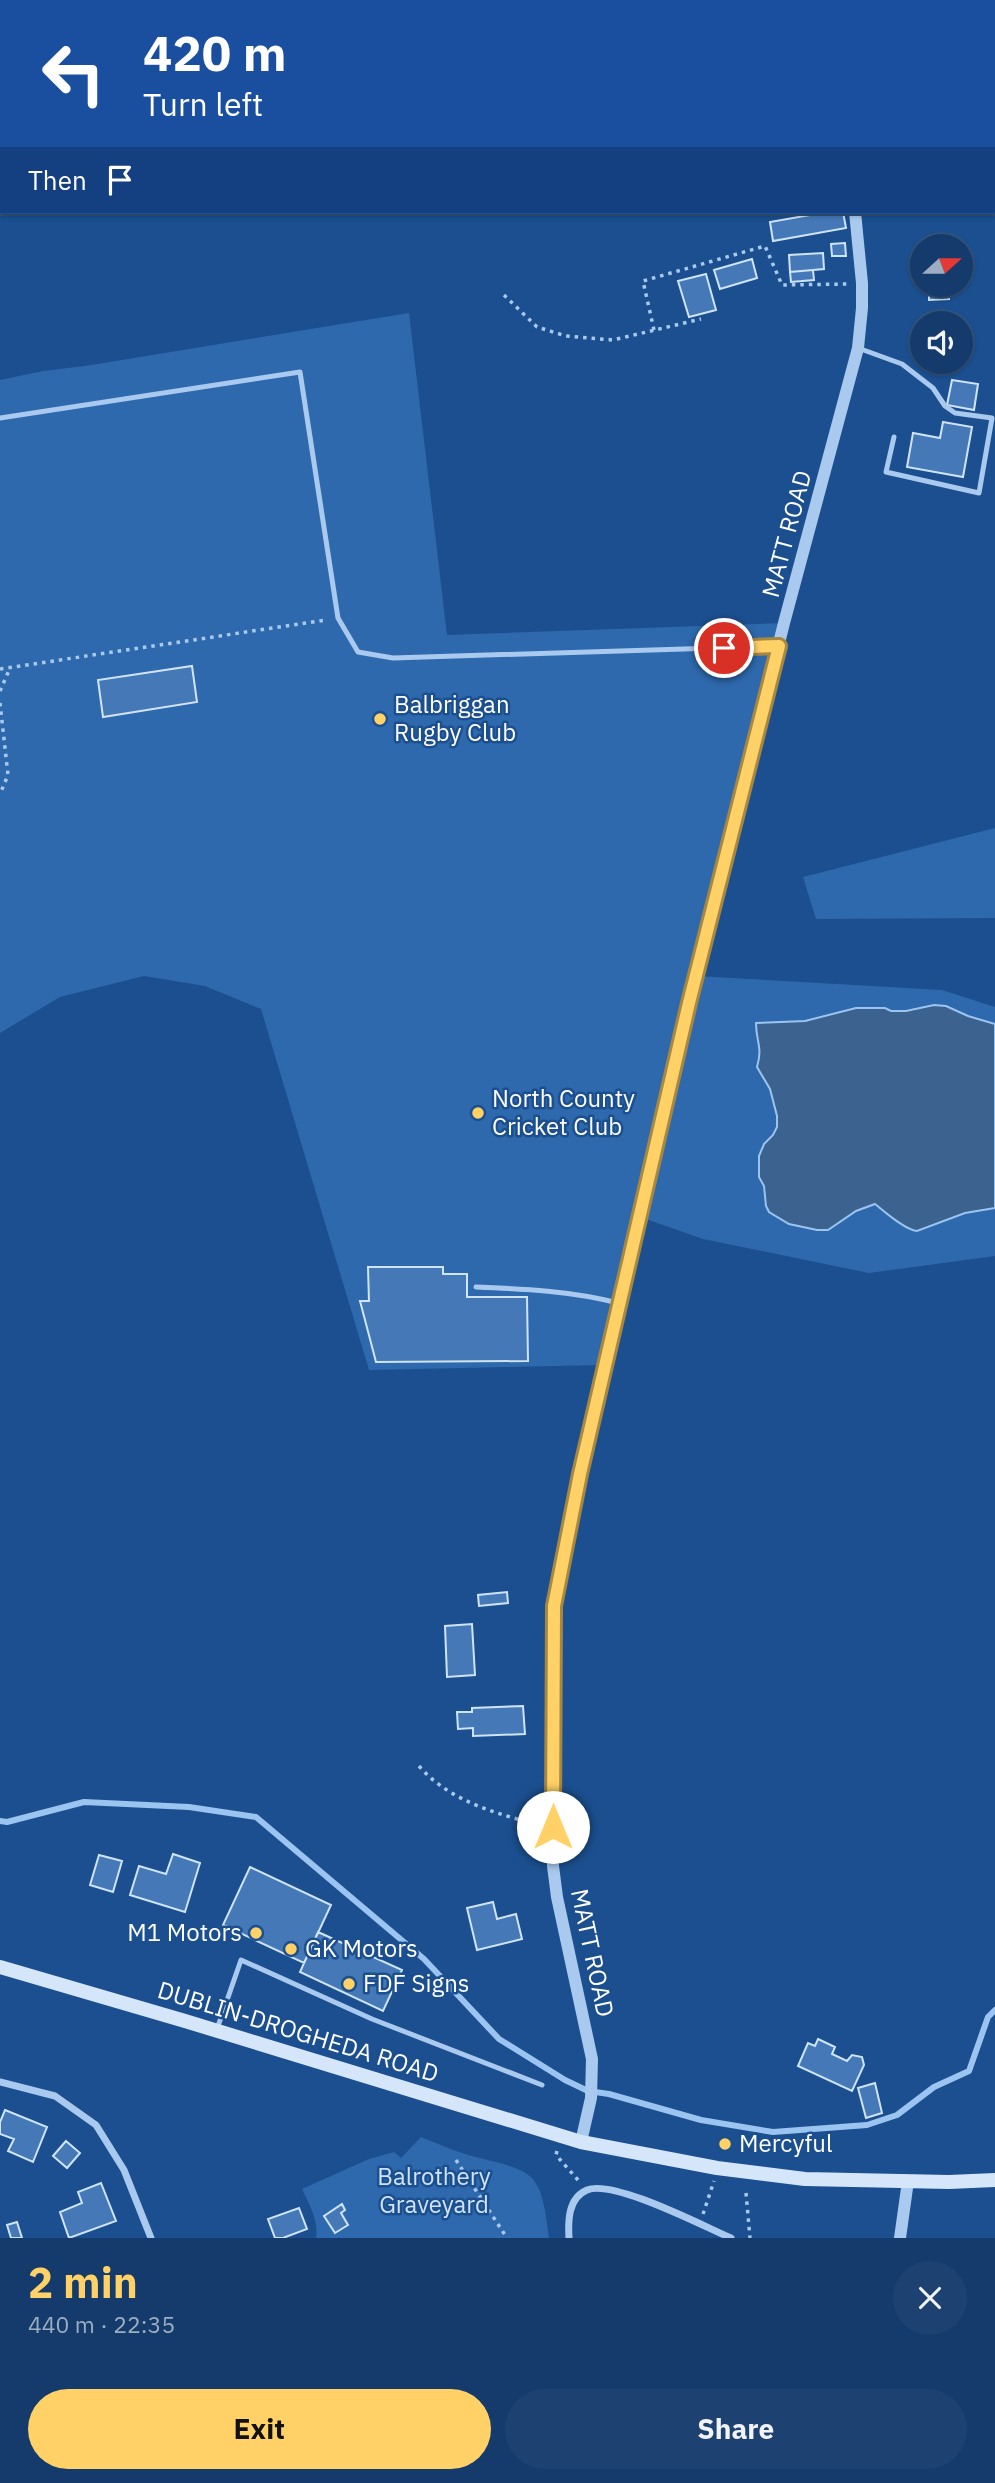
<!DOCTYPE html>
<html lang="en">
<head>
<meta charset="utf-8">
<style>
	:root { --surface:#143b6b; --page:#1d4271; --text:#f1f3f6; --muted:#9dadc1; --line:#33557e; --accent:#ffd166 }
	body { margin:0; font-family:"IBM Plex Sans",sans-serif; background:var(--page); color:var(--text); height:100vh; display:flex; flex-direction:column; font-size:26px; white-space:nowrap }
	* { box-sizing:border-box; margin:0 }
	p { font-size:23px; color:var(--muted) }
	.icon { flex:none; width:38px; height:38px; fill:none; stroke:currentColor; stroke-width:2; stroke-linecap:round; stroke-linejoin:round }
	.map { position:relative; height:2238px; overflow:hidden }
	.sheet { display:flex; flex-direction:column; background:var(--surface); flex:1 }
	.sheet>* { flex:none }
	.banner { position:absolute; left:0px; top:0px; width:996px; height:214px; box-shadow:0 2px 5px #0004,0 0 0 2px var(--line); background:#1a4fa0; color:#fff; overflow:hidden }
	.needle { width:46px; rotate:69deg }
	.fabs { position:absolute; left:910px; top:234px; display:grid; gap:14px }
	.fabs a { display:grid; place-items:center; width:63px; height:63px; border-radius:50%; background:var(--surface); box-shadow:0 2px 5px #0004,0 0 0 2px var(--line); font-size:35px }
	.pin { position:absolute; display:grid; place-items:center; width:60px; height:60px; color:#fff; margin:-30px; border:4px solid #fff; border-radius:50%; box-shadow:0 2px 7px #0007 }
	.me { position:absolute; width:77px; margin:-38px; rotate:0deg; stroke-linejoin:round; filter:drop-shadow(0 0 5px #0008) }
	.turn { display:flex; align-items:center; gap:24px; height:147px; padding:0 28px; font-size:32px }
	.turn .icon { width:91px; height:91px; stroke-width:2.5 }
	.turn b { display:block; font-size:49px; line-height:60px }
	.then { display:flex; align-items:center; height:66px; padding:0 28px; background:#0003; gap:14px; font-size:26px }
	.round { display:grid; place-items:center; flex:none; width:74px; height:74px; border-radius:37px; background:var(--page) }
	.headline { display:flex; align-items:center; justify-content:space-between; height:119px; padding:0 28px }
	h1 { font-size:42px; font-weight:700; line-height:52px; color:var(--accent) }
	.button { display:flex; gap:14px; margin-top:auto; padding:14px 28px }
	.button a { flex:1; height:80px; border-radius:42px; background:var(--accent); color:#111; font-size:28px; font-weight:700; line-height:80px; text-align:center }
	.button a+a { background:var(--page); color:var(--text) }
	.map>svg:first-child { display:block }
	.green { fill:#2e69ad }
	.water { fill:#3c6290; stroke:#9cc4f0; stroke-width:2 }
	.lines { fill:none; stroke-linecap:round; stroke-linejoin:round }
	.stream { stroke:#9cc4f0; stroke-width:6 }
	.building { fill:#4478b7; stroke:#cfe3fa; stroke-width:2 }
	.path { stroke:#a9c9ee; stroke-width:3.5; stroke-dasharray:3.5 5; stroke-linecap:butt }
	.service { stroke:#a9c9ee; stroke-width:5 }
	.minor { stroke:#a9c9ee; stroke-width:7 }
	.tertiary { stroke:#a9c9ee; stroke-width:12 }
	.secondary { stroke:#d6e6fa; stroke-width:14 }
	.route-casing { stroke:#a68842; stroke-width:18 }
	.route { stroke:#ffd166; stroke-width:12 }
	.poi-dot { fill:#ffd166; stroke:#1b4f8f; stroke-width:2.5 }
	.labels { text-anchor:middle; stroke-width:5; stroke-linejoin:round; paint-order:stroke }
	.street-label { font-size:24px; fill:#fff; stroke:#1b4f8f }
	.poi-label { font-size:24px; fill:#fff; stroke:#1b4f8f; text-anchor:start }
	.park-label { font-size:24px; fill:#cfe3fa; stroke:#1b4f8f }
</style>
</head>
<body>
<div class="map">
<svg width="995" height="2238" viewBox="0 0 995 2238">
	<rect width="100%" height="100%" fill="#1b4f8f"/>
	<path class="green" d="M409 313 447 635 784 623 696 976 942 990 995 1007V1256L869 1273 703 1239 640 1217 605 1365 369 1370 261 1009 205 986 144 976 60 997 0 1033V380L43 371 85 366Z
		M995 828V918L816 919 803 877Z
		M421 2137C437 2143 452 2150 468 2155 532 2172 541 2166 549 2238H316C319 2221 309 2204 302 2189L369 2159 394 2152 401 2158Z"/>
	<path class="water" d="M934 1005 946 1006 968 1016 995 1024V1208L965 1213 917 1231C905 1230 885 1212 875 1204L856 1211 828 1230H817L789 1224 769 1212 766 1206 764 1186 759 1177V1156L764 1144 773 1135 777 1127V1116L770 1089 757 1067C763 1047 756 1042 756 1023L805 1021 856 1008H885L891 1011H906Z"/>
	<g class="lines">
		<path class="stream" d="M0 1821 7 1822 84 1802 189 1807 256 1817 424 1959 499 2039 565 2080 588 2091 609 2094 701 2120 773 2132 867 2125 897 2115 934 2087 969 2071 988 2017 995 2010"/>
	</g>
	<path class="building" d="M827 212H843L846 228 773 241 770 222Z
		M845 243 846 256H832L831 244Z
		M823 253 824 269 790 272 789 255Z
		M752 259 757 278 720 289 714 270Z
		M961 259H966V278H961Z
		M813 270 814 280 791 282 790 272Z
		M706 274 716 310 689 317 678 281Z
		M929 285H949V299L929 300Z
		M949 318V324H926V319Z
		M952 380 978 384 974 410 947 405Z
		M943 422 972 427 963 477 907 467 913 433 940 438Z
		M192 666 197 702 103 717 98 680Z
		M368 1267H443V1274H467V1297H527L528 1361 376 1362 360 1301H369Z
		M507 1592 508 1603 479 1606 478 1595Z
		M472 1624 475 1675 447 1677 445 1626Z
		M523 1706 525 1734 473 1736V1728L458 1729 457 1712H472V1708Z
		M173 1854 200 1863 185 1912 130 1895 139 1866 166 1874Z
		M99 1855 122 1861 113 1892 90 1885Z
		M250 1867 331 1905 304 1963 223 1925Z
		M493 1902 497 1919 516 1914 522 1939 477 1950 467 1908Z
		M318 1932 402 1970 383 2011 300 1972Z
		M818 2039 835 2047 832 2054 847 2061 852 2055 862 2057 864 2065 852 2091 798 2066 808 2043 815 2046Z
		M875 2083 882 2113 866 2118 858 2088Z
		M5 2110 47 2127 33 2162 8 2151 14 2139 0 2134V2122Z
		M66 2141 80 2153 67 2168 53 2156Z
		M101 2183 116 2221 69 2238 60 2212 82 2203 78 2192Z
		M342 2204 345 2210 341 2213 348 2225 335 2233 324 2216Z
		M299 2208 307 2229 283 2238H275L268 2219Z
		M17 2222 22 2238H11L7 2225Z"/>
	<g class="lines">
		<path class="path" d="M504 295 537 327 566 336 613 340 701 319
			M654 330 643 281 765 246 782 285 849 284
			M0 669 326 620
			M0 691 10 668
			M0 703 8 775 0 794
			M419 1766C449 1801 497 1814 540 1825
			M557 2151 556 2155 578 2180
			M456 2160 507 2238
			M746 2193 750 2238
			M703 2214 714 2181"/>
		<path class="service" d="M858 348 902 364 933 388 945 406 955 413 992 418 979 493 886 472 894 437
			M0 418 300 372 338 618 358 652 393 658 779 646
			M476 1287C525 1289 571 1291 618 1303
			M217 2029 241 1960 372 2019 542 2085"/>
		<path class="minor" d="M0 2082 55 2096 96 2125 124 2170 151 2238
			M569 2238C568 2221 568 2198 587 2190 613 2179 703 2226 731 2238"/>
		<path class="tertiary" d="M835 0V2
			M581 2142 591 2098 592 2059 557 1897 553 1866 554 1606 580 1474 696 976 784 623 858 348 862 308V283L855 212
			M900 2238 908 2181"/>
		<path class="secondary" d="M0 1967 185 2021 581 2142 717 2168 805 2179 949 2182 995 2180"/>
	</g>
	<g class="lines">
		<g class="route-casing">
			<path id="route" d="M553 1827 554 1606 580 1474 689 1003 779 646 724 648"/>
		</g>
		<use href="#route" class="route"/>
	</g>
	<g class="poi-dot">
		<circle cx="380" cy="719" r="7"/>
		<circle cx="478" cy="1113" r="7"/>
		<circle cx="256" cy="1933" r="7"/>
		<circle cx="291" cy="1949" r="7"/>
		<circle cx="349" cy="1984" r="7"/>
		<circle cx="725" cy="2144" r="7"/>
	</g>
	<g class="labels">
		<g class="street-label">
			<text transform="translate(787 534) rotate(-75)" y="8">MATT ROAD</text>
			<text transform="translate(592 1953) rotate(78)" y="8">MATT ROAD</text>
			<text transform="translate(298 2032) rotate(17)" y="8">DUBLIN-DROGHEDA ROAD</text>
		</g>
		<g class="poi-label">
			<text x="394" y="713">Balbriggan<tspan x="394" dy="28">Rugby Club</tspan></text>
			<text x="492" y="1107">North County<tspan x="492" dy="28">Cricket Club</tspan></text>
			<text x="242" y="1941" text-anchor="end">M1 Motors</text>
			<text x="305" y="1957">GK Motors</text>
			<text x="363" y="1992">FDF Signs</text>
			<text x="739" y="2152">Mercyful</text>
		</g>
		<g class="park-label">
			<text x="434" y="2185">Balrothery<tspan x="434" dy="28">Graveyard</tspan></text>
		</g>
	</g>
</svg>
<div class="fabs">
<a><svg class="needle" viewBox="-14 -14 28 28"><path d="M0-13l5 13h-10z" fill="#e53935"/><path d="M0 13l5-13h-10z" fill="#9dadc1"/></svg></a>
<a><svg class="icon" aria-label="sound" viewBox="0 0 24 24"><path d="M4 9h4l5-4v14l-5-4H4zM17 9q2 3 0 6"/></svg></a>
</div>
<div class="pin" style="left:724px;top:648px;background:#d93025"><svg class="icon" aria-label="arrive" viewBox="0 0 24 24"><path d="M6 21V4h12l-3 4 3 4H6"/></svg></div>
<svg class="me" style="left:553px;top:1827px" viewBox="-20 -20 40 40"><circle r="19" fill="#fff"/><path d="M0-13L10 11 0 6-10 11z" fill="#ffd166"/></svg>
<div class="banner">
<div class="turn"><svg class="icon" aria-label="left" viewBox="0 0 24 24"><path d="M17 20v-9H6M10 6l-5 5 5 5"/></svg><div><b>420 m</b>Turn left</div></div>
<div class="then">Then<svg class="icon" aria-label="arrive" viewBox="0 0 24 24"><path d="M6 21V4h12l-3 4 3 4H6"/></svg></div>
</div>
</div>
<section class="sheet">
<div class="headline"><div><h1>2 min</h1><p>440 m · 22:35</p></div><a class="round"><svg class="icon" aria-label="close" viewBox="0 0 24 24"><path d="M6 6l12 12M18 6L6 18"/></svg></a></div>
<div class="button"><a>Exit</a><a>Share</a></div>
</section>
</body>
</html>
